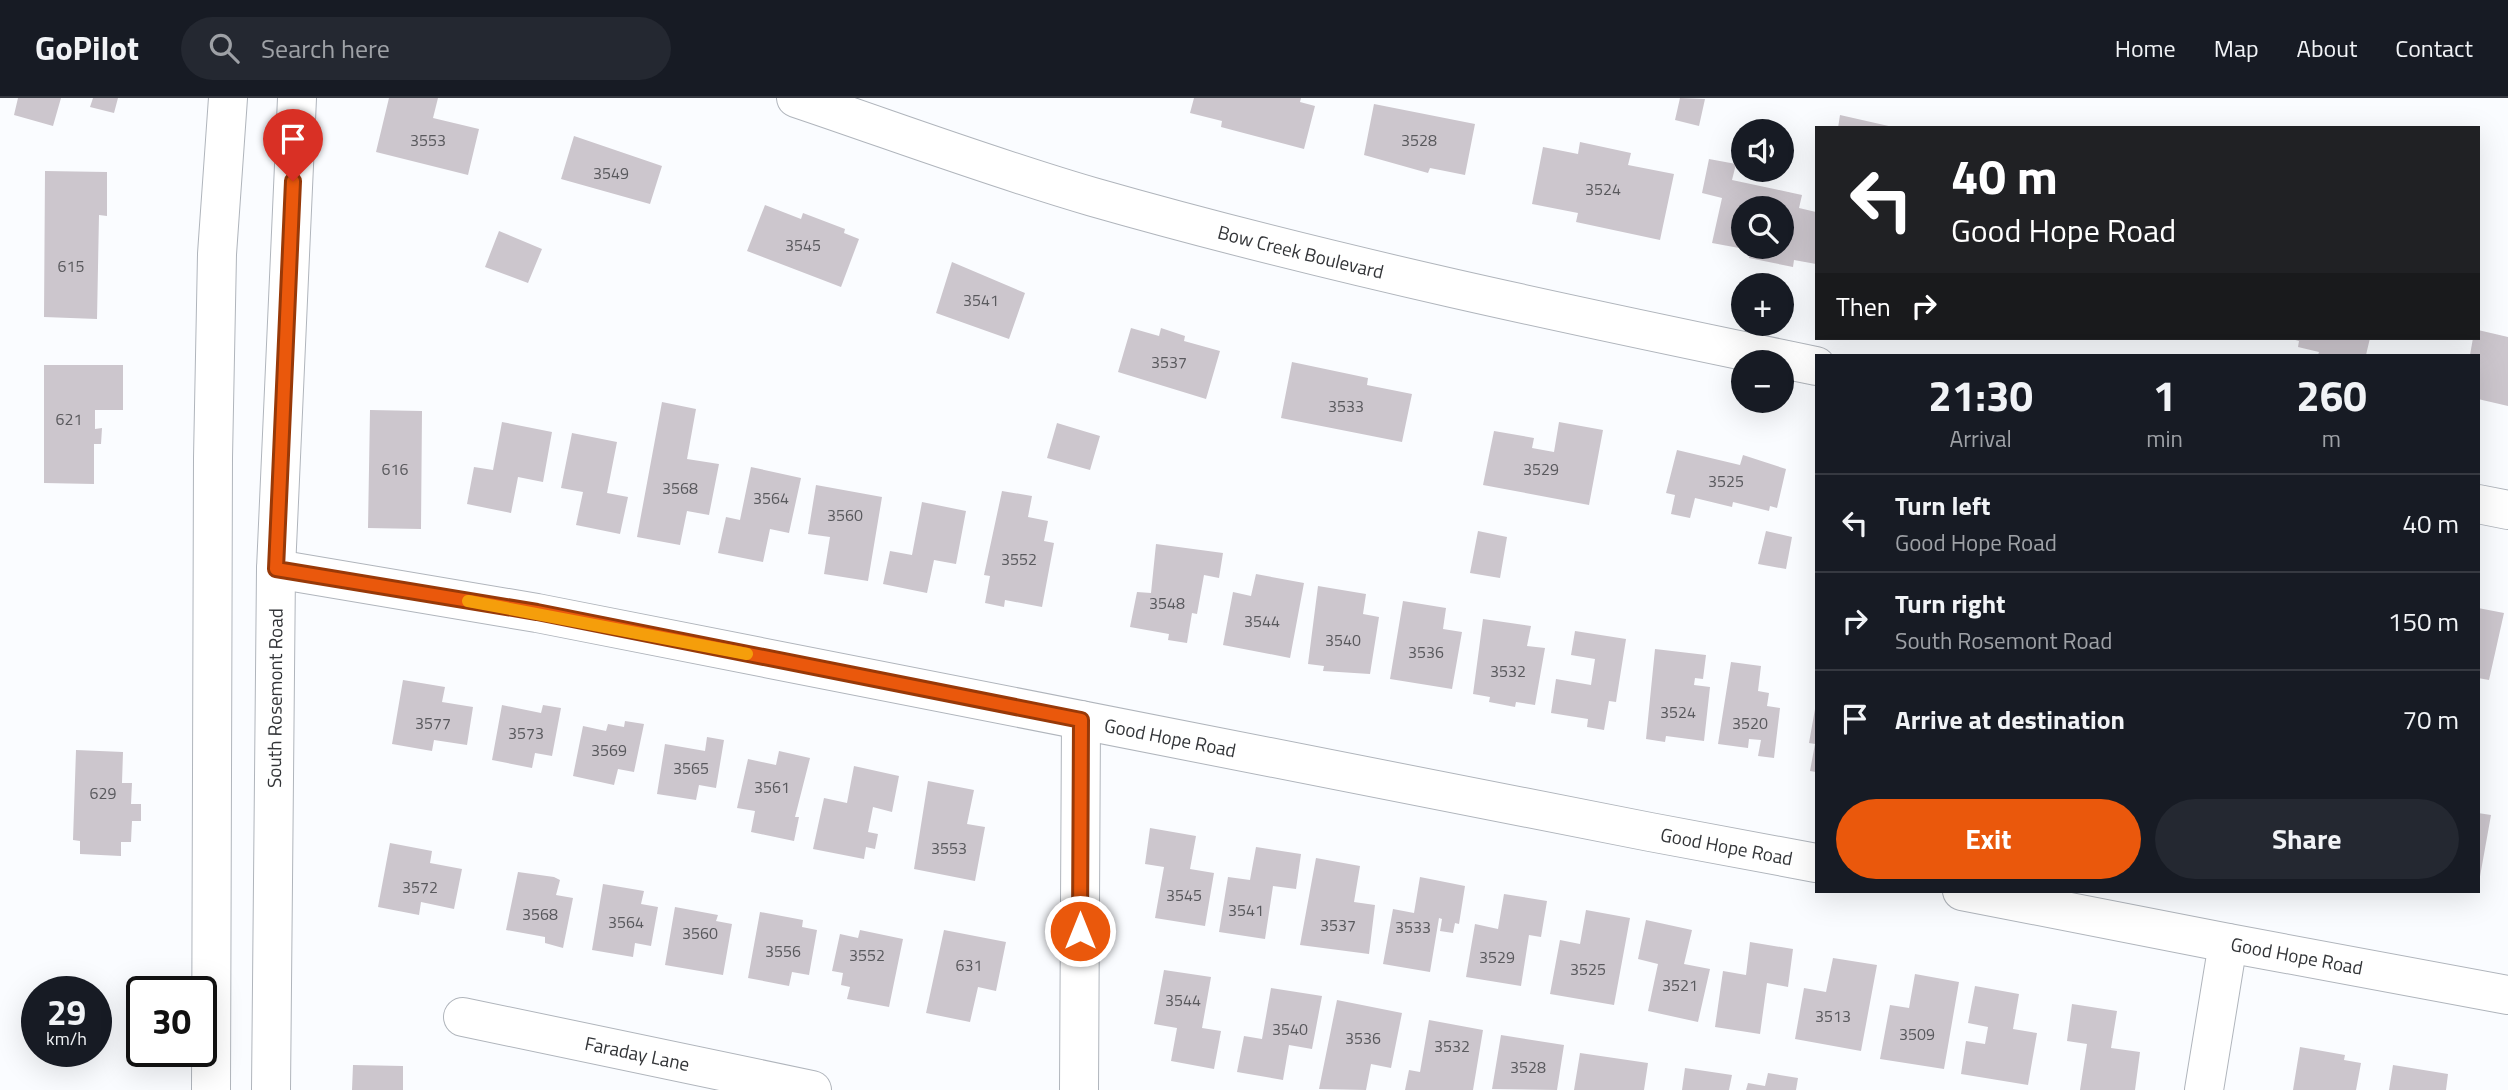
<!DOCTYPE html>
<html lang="en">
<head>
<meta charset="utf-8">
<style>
	:root { --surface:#171b24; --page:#242831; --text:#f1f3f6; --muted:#9ea1a6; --line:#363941; --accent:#ea580c }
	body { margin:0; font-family:"Titillium Web",sans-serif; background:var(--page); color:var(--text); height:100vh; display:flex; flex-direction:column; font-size:26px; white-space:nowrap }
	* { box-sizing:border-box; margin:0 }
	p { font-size:23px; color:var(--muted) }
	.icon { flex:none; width:38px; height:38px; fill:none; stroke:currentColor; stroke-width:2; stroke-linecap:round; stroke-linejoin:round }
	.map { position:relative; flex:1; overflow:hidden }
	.side { position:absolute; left:1815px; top:256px; width:665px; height:539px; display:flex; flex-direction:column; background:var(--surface); border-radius:0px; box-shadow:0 7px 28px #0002 }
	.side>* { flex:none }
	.hud { position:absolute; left:1815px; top:28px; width:665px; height:214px; border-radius:0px; box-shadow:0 7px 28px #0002; background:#202124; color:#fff; overflow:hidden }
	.fabs { position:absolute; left:1731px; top:21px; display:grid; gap:14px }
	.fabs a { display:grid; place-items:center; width:63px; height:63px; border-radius:50%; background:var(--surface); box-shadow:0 7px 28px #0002; font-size:35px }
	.speed { position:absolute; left:21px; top:878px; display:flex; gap:14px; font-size:35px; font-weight:700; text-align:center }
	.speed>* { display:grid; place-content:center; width:91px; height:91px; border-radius:50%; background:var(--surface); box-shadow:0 7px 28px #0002; line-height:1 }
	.speed small { font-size:18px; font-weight:400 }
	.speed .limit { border:4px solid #111; border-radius:10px; background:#fff; color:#111 }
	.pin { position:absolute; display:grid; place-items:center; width:60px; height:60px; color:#fff; margin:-72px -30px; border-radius:50% 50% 50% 0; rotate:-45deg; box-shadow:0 0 7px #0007 }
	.pin .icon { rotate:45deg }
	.me { position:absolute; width:77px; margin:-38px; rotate:0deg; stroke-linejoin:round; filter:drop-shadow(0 0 5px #0008) }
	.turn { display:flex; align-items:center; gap:24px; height:147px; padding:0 21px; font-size:32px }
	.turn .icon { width:91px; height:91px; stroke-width:2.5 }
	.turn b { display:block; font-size:49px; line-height:60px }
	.then { display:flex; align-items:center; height:66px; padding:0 21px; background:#0003; gap:14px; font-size:26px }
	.eta { display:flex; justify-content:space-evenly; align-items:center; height:119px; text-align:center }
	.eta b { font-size:42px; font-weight:700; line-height:49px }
	.cta { display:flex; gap:14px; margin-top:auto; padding:14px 21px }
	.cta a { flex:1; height:80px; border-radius:42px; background:var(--accent); color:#fff; font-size:28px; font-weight:700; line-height:80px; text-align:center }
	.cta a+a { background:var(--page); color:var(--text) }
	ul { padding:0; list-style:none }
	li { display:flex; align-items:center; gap:21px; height:98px; padding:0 21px; border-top:2px solid var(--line) }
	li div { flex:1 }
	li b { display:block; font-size:26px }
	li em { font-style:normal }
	header { display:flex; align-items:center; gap:42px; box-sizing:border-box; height:98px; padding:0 35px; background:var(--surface); border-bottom:2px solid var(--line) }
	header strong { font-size:33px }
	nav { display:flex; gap:38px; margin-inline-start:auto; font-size:24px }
	.search { width:490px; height:63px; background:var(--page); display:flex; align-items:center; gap:18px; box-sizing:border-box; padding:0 24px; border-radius:38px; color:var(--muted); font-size:26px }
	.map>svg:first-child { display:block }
	.building { fill:#ccc6cd; fill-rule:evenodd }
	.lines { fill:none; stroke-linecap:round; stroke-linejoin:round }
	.minor-casing { stroke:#b0b5bc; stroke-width:40 }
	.major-casing { stroke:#b0b5bc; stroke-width:40 }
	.minor { stroke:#fff; stroke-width:38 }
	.major { stroke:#fff; stroke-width:38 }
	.route-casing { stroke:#983908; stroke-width:18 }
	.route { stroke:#ea580c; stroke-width:12 }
	.slow { stroke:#f59e0b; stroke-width:12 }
	.labels { text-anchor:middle; stroke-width:5; stroke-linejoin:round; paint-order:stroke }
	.number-label { font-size:16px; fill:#59595d }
	.street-label { font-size:19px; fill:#333538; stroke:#fafcff }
</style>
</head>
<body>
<header>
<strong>GoPilot</strong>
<div class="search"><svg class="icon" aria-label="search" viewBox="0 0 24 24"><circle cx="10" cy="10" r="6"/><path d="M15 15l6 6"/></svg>Search here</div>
<nav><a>Home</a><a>Map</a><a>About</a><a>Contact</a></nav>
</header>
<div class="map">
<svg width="2508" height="992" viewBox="0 0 2508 992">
	<rect width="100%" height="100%" fill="#fafcff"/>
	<path class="building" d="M18 0H61L53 28 14 17Z
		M93 0H118L114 15 90 9Z
		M389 0H438L433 20 479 31 468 77 376 54Z
		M1194 0H1301L1300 4 1315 8 1304 51 1221 29 1222 23 1190 15Z
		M1680 0 1705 1 1699 28 1675 22Z
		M1374 6 1475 26 1465 77 1430 70 1428 75 1364 57Z
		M1840 17 1893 29V30H1838Z
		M574 38 662 68 650 106 561 81Z
		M1580 44 1631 55 1628 67 1674 76 1660 142 1576 124 1578 115 1532 106 1543 49 1578 56Z
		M1709 61 1736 66 1732 82 1802 97 1799 110 1816 114V166L1794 162 1793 169 1749 160 1750 152 1712 145 1722 100 1702 95ZM1743 110H1782V149H1743Z
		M45 73 107 74V118L99 117 97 221 44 219Z
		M765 107 801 121 803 115 845 131 844 135 859 141 841 189 747 153Z
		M499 133 542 151 528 185 485 169Z
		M952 164 1025 195 1009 241 936 215Z
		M1131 230 1159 238 1161 230 1185 238 1184 243 1220 253 1206 301 1118 274Z
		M2478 232 2508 239V308L2478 301V257H2470L2473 240H2478Z
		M2288 240H2370L2366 257H2318L2319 254 2298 249 2299 243Z
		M1292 264 1368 280 1367 287 1412 296 1402 344 1281 320Z
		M44 267H123V312H95V331L102 330 101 346H94V386L44 385Z
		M662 304 696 311 687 361 719 366 709 417 687 413 680 447 637 439Z
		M370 312 422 313 421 431 368 430Z
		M502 324 552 334 543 384 518 379 511 415 467 406 474 369 493 372Z
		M1559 324 1603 332 1589 407 1483 387 1494 333 1534 340 1532 350 1554 354Z
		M1057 325 1100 338 1090 372 1047 360Z
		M572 335 617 344 607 395 628 399 620 436 576 427 583 394 561 390Z
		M1677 352 1740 367 1743 357 1786 371 1777 410 1770 408 1769 413 1733 404 1732 409 1695 400 1690 420 1671 416 1675 397 1666 395Z
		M751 369 801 380 789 435 770 431 763 464 718 455 726 419 740 422Z
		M816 387 882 399 868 483 824 476 830 439 808 436Z
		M1002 393 1032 398 1028 419 1048 423 1044 443 1054 445 1042 509 1005 502 1004 509 985 505 990 478 984 477Z
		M922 404 966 413 956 466 934 462 927 495 883 486 890 453 912 457Z
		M1478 433 1507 439 1500 480 1470 475Z
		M1766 433 1792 439 1786 471 1758 466Z
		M1156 446 1223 455 1219 480 1204 477 1197 516 1192 515 1187 545 1168 542 1169 536 1130 529 1137 494 1151 495Z
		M1256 476 1304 485 1290 560 1223 547 1233 494 1251 498Z
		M1318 488 1366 496 1363 516 1379 519 1370 576 1323 573 1324 568 1308 566Z
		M1403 503 1446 510 1443 531 1462 534 1452 591 1390 581Z
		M2478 510 2504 515 2489 582 2478 580Z
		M1483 521 1531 528 1527 548 1545 550 1535 607 1516 604 1515 609 1489 604 1490 599 1473 596Z
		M1575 533 1626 541 1616 604 1609 603 1604 632 1587 629 1588 621 1551 615 1556 581 1591 587 1595 561 1571 557Z
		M1655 551 1706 557 1703 581 1695 580 1694 587 1710 589 1704 643 1666 638 1665 644 1646 641Z
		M1731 564 1761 568 1758 593 1769 595 1767 608 1780 610 1774 660 1758 658 1761 642 1749 641 1748 650 1718 646Z
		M403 582 445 589 442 604 473 609 467 647 434 642 432 653 392 646Z
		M502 607 541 615 543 607 561 610 552 658 535 655 532 670 492 662Z
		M1815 611H1816V674L1810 673 1815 646 1809 645Z
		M625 623 644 626 634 674 618 671 614 687 573 678 583 628 606 633 608 626 624 629Z
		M707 639 724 642 716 690 699 687 696 702 657 696 665 646 705 653Z
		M76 652 123 654 122 685H132L131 706H141V723H132L131 744H121V758L80 756V743L73 742Z
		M779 653 810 660 795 719H799L794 743 751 734 755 713 737 710 748 661 776 667Z
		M854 668 899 678 892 714 873 709 868 734 878 736 875 751 866 749 864 761 813 751 824 700 847 705Z
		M928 683 974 692 967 726 985 729 975 783 914 771Z
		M2478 715 2491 717 2479 784H2478Z
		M1150 730 1196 738 1190 771 1214 775 1205 828 1155 820 1164 769 1145 766Z
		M390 745 432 753 430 765 462 771 454 811 421 804 419 817 378 809Z
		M1256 749 1301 756 1296 791 1273 788 1265 841 1219 834 1228 779 1250 782Z
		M1316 760 1360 768 1354 804 1375 807 1369 856 1300 847Z
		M518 774 554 779 560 782 556 797 573 800 563 850 545 845V839L506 832Z
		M1420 779 1465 788 1459 826 1455 825 1453 835 1440 833 1442 821 1439 820 1430 874 1383 866 1393 811 1414 815Z
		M603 786 644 793 641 806 658 809 651 848 635 845 633 859 592 852Z
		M1504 796 1547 803 1541 839 1529 837 1521 888 1466 879 1475 826 1498 831Z
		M675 809 718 817 716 823 732 826 723 877 665 867Z
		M1586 812 1630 820 1614 907 1550 896 1560 842 1580 846Z
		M760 814 803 822 802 829 817 832 809 877 792 874 789 888 748 880Z
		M1646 822 1692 832 1684 866 1710 871 1698 924 1648 913 1658 866 1638 861Z
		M860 832 903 841 889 909 847 901 850 889 841 887 843 875 832 873 840 836 858 840Z
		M944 832 1006 844 996 893 978 889 970 924 926 915Z
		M1750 844 1793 851 1788 889 1767 885 1760 936 1715 929 1723 873 1746 877Z
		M1833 860 1877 867 1861 953 1795 941 1804 890 1826 894Z
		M1164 872 1211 879 1202 930 1221 933 1214 971 1171 963 1177 930 1154 926Z
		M1915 876 1959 884 1944 971 1880 961 1890 907 1909 910Z
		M1975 888 2019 896 2013 931 2037 935 2028 987 1961 976 1966 943 1985 946 1988 929 1968 925Z
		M1271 890 1322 898 1312 951 1289 947 1283 982 1237 974 1244 938 1262 941Z
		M1337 902 1402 915 1391 970 1371 966 1366 992 1319 991Z
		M2072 906 2117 913 2111 950 2140 954 2135 992H2080L2087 946 2067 943Z
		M1429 922 1483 932 1473 992H1405L1409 972 1420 974Z
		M1501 937 1564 947 1557 992 1492 991Z
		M2300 949 2345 957 2344 962 2361 965 2356 992H2293Z
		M1580 955 1648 965 1644 992H1574Z
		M353 967 403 968V992H352Z
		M2393 967 2448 976 2446 992H2389Z
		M1685 970 1732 977 1729 992H1682Z
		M1768 975 1798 980 1796 992H1746L1748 985 1765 988Z"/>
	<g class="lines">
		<g class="minor-casing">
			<g id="minor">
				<path id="s1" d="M796 0C894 33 993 70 1093 99 1331 167 1574 218 1816 268"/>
				<path d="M2478 406 2508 412"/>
				<path id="s2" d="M276 471 537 515 1650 734 1816 765"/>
				<path id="s3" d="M1962 793 2228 845 2508 897"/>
				<path id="s4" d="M463 919 812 992"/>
				<path d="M1079 992 1081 622"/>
				<path d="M2204 992 2228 845"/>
			</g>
		</g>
		<g class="major-casing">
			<g id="major">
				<path d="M211 992 213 360 217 156 228 0"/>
				<path id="s5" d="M271 992 276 471 297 0"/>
			</g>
		</g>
		<use href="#minor" class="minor"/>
		<use href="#major" class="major"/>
	</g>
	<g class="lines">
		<g class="route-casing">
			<path id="route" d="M293 83 276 471 537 514 1081 622 1080 833"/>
		</g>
		<use href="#route" class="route"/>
		<path class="slow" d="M468 503 747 556"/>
	</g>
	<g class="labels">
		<g class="number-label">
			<text x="428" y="48">3553</text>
			<text x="1419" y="48">3528</text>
			<text x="611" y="81">3549</text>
			<text x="1603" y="97">3524</text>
			<text x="803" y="153">3545</text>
			<text x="71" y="174">615</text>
			<text x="981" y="208">3541</text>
			<text x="1169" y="270">3537</text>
			<text x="1346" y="314">3533</text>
			<text x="69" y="327">621</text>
			<text x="395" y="377">616</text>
			<text x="1541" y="377">3529</text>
			<text x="1726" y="389">3525</text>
			<text x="680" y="396">3568</text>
			<text x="771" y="406">3564</text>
			<text x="845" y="423">3560</text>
			<text x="1019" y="467">3552</text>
			<text x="1167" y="511">3548</text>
			<text x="1262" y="529">3544</text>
			<text x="1343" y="548">3540</text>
			<text x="1426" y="560">3536</text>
			<text x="1508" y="579">3532</text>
			<text x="1678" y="620">3524</text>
			<text x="433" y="631">3577</text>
			<text x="1750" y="631">3520</text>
			<text x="526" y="641">3573</text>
			<text x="609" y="658">3569</text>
			<text x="691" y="676">3565</text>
			<text x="772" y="695">3561</text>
			<text x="103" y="701">629</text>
			<text x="949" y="756">3553</text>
			<text x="420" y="795">3572</text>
			<text x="1184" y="803">3545</text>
			<text x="1246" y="818">3541</text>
			<text x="540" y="822">3568</text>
			<text x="626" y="830">3564</text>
			<text x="1338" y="833">3537</text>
			<text x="1413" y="835">3533</text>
			<text x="700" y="841">3560</text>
			<text x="783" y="859">3556</text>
			<text x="867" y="863">3552</text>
			<text x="1497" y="865">3529</text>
			<text x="969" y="873">631</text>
			<text x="1588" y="877">3525</text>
			<text x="1680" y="893">3521</text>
			<text x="1183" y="908">3544</text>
			<text x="1833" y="924">3513</text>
			<text x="1290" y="937">3540</text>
			<text x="1917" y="942">3509</text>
			<text x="1363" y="946">3536</text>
			<text x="1452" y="954">3532</text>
			<text x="1528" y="975">3528</text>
		</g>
		<g class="street-label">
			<text dy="7" stroke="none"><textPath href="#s1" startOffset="528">Bow Creek Boulevard</textPath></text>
			<text dy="7" stroke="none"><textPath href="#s5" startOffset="392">South Rosemont Road</textPath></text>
			<text dy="7" stroke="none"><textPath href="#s2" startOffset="910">Good Hope Road</textPath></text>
			<text dy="7" stroke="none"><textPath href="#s2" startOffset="1477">Good Hope Road</textPath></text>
			<text dy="7" stroke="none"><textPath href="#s3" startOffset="341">Good Hope Road</textPath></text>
			<text dy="7" stroke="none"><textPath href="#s4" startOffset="178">Faraday Lane</textPath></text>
		</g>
	</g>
</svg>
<div class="fabs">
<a><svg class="icon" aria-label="sound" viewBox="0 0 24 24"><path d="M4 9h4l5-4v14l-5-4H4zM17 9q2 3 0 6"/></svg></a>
<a><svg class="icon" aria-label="search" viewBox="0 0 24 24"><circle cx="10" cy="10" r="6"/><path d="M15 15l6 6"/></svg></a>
<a>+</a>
<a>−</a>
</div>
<div class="speed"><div>29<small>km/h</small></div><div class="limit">30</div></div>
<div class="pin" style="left:293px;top:83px;background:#d93025"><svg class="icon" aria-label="arrive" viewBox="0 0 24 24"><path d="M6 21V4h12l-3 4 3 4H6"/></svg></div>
<svg class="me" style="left:1080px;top:833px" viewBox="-20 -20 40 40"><circle r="17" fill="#ea580c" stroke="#fff" stroke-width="3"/><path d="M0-11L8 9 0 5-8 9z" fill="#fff"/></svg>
<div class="hud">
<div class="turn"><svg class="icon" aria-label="left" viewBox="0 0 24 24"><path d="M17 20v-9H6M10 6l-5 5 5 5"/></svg><div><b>40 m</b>Good Hope Road</div></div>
<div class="then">Then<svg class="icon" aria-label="right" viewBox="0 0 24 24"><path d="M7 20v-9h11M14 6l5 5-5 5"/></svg></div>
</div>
<section class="side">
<div class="eta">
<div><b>21:30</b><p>Arrival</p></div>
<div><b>1</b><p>min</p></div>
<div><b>260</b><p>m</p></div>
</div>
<ul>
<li><svg class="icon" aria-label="left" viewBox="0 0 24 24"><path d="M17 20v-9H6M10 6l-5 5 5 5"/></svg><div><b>Turn left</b><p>Good Hope Road</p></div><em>40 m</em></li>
<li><svg class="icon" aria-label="right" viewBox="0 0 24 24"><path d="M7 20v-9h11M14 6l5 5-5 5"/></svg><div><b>Turn right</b><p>South Rosemont Road</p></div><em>150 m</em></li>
<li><svg class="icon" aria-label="arrive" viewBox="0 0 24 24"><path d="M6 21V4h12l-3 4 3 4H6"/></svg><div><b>Arrive at destination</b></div><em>70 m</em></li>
</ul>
<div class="cta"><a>Exit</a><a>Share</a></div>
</section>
</div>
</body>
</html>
